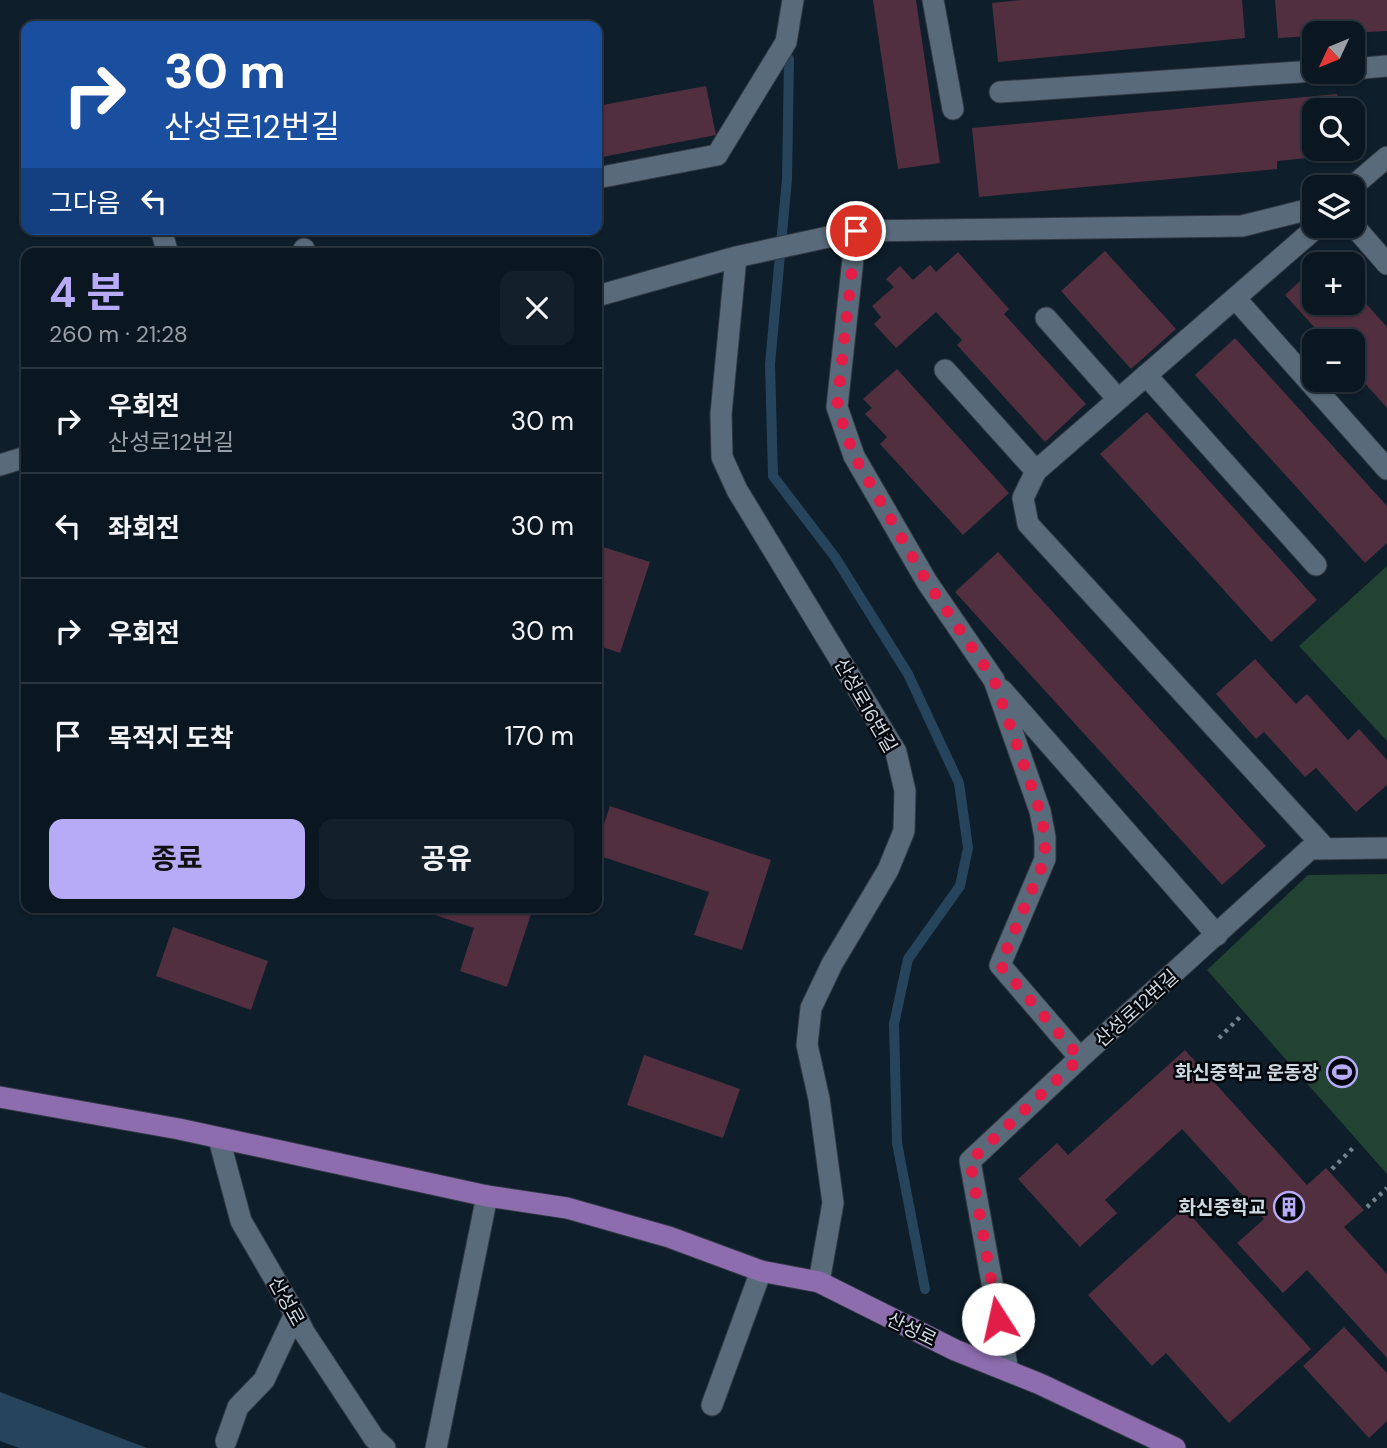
<!DOCTYPE html>
<html lang="ko">
<head>
<meta charset="utf-8">
<style>
	:root { --surface:#0a1620; --page:#131f29; --text:#f1f3f6; --muted:#999fa5; --line:#2a353e; --accent:#b7abf8 }
	body { margin:0; font-family:"DM Sans","Noto Sans KR",sans-serif; background:var(--page); color:var(--text); height:100vh; display:flex; flex-direction:column; font-size:26px; white-space:nowrap }
	* { box-sizing:border-box; margin:0 }
	p { font-size:23px; color:var(--muted) }
	.icon { flex:none; width:38px; height:38px; fill:none; stroke:currentColor; stroke-width:2; stroke-linecap:round; stroke-linejoin:round }
	.map { position:relative; flex:1; overflow:hidden }
	.panel { position:absolute; left:21px; top:248px; width:581px; height:665px; display:flex; flex-direction:column; background:var(--surface); border-radius:14px; box-shadow:0 2px 5px #0004,0 0 0 2px var(--line) }
	.panel>* { flex:none }
	.banner { position:absolute; left:21px; top:21px; width:581px; height:214px; border-radius:14px; box-shadow:0 2px 5px #0004,0 0 0 2px var(--line); background:#1a4fa0; color:#fff; overflow:hidden }
	.needle { width:46px; rotate:226deg }
	.fabs { position:absolute; left:1302px; top:21px; display:grid; gap:14px }
	.fabs a { display:grid; place-items:center; width:63px; height:63px; border-radius:14px; background:var(--surface); box-shadow:0 2px 5px #0004,0 0 0 2px var(--line); font-size:35px }
	.pin { position:absolute; display:grid; place-items:center; width:60px; height:60px; color:#fff; margin:-30px; border:4px solid #fff; border-radius:50%; box-shadow:0 2px 7px #0007 }
	.me { position:absolute; width:77px; margin:-38px; rotate:350deg; stroke-linejoin:round; filter:drop-shadow(0 0 5px #0008) }
	.turn { display:flex; align-items:center; gap:24px; height:147px; padding:0 28px; font-size:32px }
	.turn .icon { width:91px; height:91px; stroke-width:2.5 }
	.turn b { display:block; font-size:49px; line-height:60px }
	.then { display:flex; align-items:center; height:66px; padding:0 28px; background:#0003; gap:14px; font-size:26px }
	.round { display:grid; place-items:center; flex:none; width:74px; height:74px; border-radius:14px; background:var(--page) }
	.summary { display:flex; align-items:center; justify-content:space-between; height:119px; padding:0 28px }
	h1 { font-size:42px; font-weight:700; line-height:52px; color:var(--accent) }
	.cta { display:flex; gap:14px; margin-top:auto; padding:14px 28px }
	.cta a { flex:1; height:80px; border-radius:14px; background:var(--accent); color:#111; font-size:28px; font-weight:700; line-height:80px; text-align:center }
	.cta a+a { background:var(--page); color:var(--text) }
	ul { padding:0; list-style:none }
	li { display:flex; align-items:center; gap:21px; height:105px; padding:0 28px; border-top:2px solid var(--line) }
	li div { flex:1 }
	li b { display:block; font-size:26px }
	li em { font-style:normal }
	.map>svg:first-child { display:block }
	.green { fill:#224332 }
	.water { fill:#27445d }
	.lines { fill:none; stroke-linecap:round; stroke-linejoin:round }
	.stream { stroke:#27445d; stroke-width:10 }
	.building { fill:#522f3f }
	.minor-casing { stroke:#313944; stroke-width:23 }
	.major-casing { stroke:#313944; stroke-width:23 }
	.path { stroke:#76838d; stroke-width:4.5; stroke-dasharray:3.5 5; stroke-linecap:butt }
	.minor { stroke:#596b7a; stroke-width:21 }
	.major { stroke:#8d6dae; stroke-width:21 }
	.route { stroke:#e11d48; stroke-width:12; stroke-dasharray:0 21.6 }
	.labels { text-anchor:middle; stroke-width:5; stroke-linejoin:round; paint-order:stroke }
	.street-label { font-size:19px; fill:#ced8e1; stroke:#03070c }
	.poi-label { font-size:19px; font-weight:bold; fill:#ced8e1; stroke:#03070c; text-anchor:end }
</style>
</head>
<body>
<div class="map">
<svg width="1387" height="1448" viewBox="0 0 1387 1448">
	<rect width="100%" height="100%" fill="#0e1e2a"/>
	<path class="green" d="M1387 566V741L1299 646Z
		M1387 874V1174L1207 970 1308 875Z"/>
	<path class="water" d="M0 1392 147 1448H19L0 1441Z"/>
	<g class="lines">
		<path class="stream" d="M789 59 787 179 770 364 773 476 835 557 908 674 959 783 968 848 960 886 908 959 894 1024 897 1143 925 1289"/>
	</g>
	<path class="building" d="M873 0H916L940 163 898 169Z
		M1021 0H1242L1245 38 998 62 992 3Z
		M1275 0H1387V31L1348 33H1314V36L1278 38Z
		M706 86 716 135 597 158V106Z
		M1337 94 1339 110H1314V148H1306L1307 158 1277 161V169L979 197 972 128Z
		M1105 251 1176 329 1131 369 1061 291Z
		M958 252 1009 309 1004 314 1086 404 1045 442 957 345 962 340 936 312 896 348 874 324 881 317 872 306 894 287 886 279 900 266 913 280 930 265 936 272Z
		M1314 268V303H1353V289L1387 327V408L1353 370V341H1327L1285 295Z
		M1235 338 1387 506V543L1365 563 1195 375Z
		M897 369 1009 493 963 535 880 444 887 437 865 414 872 408 863 399Z
		M1147 412 1317 600 1271 642 1100 454Z
		M597 545 650 562 620 653 597 645Z
		M998 552 1266 846 1222 885 955 592Z
		M1255 659 1296 704 1307 694 1348 740 1359 729 1387 760V785L1356 812 1316 768 1305 777 1264 732 1256 739 1216 694Z
		M610 806 771 860 742 950 694 935 709 892 597 855V845Z
		M414 908H533L507 987 460 971 474 928Z
		M173 927 268 961 251 1010 156 976Z
		M1185 1050 1307 1185 1326 1168 1364 1210 1344 1227 1387 1274V1358L1307 1270 1283 1293 1237 1243 1264 1219 1182 1129 1105 1200 1117 1213 1080 1247 1018 1179 1057 1143 1068 1155Z
		M644 1055 740 1089 723 1138 627 1105Z
		M1184 1208 1311 1349 1229 1423 1166 1353 1152 1366 1088 1295Z
		M1344 1327 1387 1373V1421L1369 1438 1303 1366Z"/>
	<g class="lines">
		<g class="minor-casing">
			<path id="minor" d="M933 0 953 109
				M1353 69 1387 66
				M1000 92 1314 71
				M597 178 717 155 786 42 793 0
				M1352 187 1387 157
				M1353 225 1387 264
				M1318 226 1036 471 1023 498 1028 524 1326 849
				M161 229 168 254
				M304 249 306 254
				M736 257 721 414 722 457 737 490 896 752 905 791 904 831 888 870 832 964 811 1008 807 1045 819 1099 833 1203 819 1282
				M597 296 736 257 856 231
				M1235 298 1387 469
				M1046 318 1118 399
				M945 370 1036 471
				M1146 375 1316 565
				M0 465 26 457
				M1002 690 1217 935
				M1080 1058 1000 965 1045 859V837L1040 811 994 680 927 582 854 456 837 407 856 231 1242 226 1314 208
				M219 1139 241 1221 295 1314 304 1332 374 1438 385 1448
				M1008 1371 970 1161 1080 1058 1310 849 1387 848
				M712 1405 761 1271
				M226 1441 238 1407 264 1380 295 1314
				M436 1448 487 1196"/>
		</g>
		<g class="major-casing">
			<path id="major" d="M0 1097 179 1129 487 1196 567 1208 669 1237 761 1271 819 1282 955 1350 1040 1384 1175 1448"/>
		</g>
		<path class="path" d="M1219 1038 1243 1014
			M1332 1169 1355 1146
			M1367 1207 1387 1188"/>
		<use href="#minor" class="minor"/>
		<use href="#major" class="major"/>
	</g>
	<g class="lines">
		<path class="route" d="M856 231 837 407 854 456 927 582 994 680 1040 811 1045 837V859L1000 965 1080 1058 970 1161 998 1319"/>
	</g>
	<defs>
		<g id="stadium-ring" transform="scale(1.575)"><circle r="9.5" fill="#03070c" stroke="#b7abf8" stroke-width="1.5"/><path d="M0-5a6.5 5 0 1 0 0 10a6.5 5 0 1 0 0-10ZM-3.5-1.8h7v3.6h-7Z" fill="#b7abf8"/></g>
		<g id="building-ring" transform="scale(1.575)"><circle r="9.5" fill="#03070c" stroke="#b7abf8" stroke-width="1.5"/><path d="M-4-6H4V6H1V3H-1V6H-4ZM-2.5-4.3h1.7v1.8h-1.7ZM.8-4.3h1.7v1.8H.8ZM-2.5-1h1.7V.8h-1.7ZM.8-1h1.7V.8H.8Z" fill="#b7abf8"/></g>
	</defs>
	<g fill-rule="evenodd">
		<use href="#stadium-ring" x="1342" y="1072"/>
		<use href="#building-ring" x="1289" y="1207"/>
	</g>
	<g class="labels">
		<g class="street-label">
			<text transform="translate(866 705) rotate(60)" y="7">산성로16번길</text>
			<text transform="translate(1136 1008) rotate(-42)" y="7">산성로12번길</text>
			<text transform="translate(287 1301) rotate(61)" y="7">산성로</text>
			<text transform="translate(912 1329) rotate(26)" y="7">산성로</text>
		</g>
		<g class="poi-label">
			<text x="1319" y="1079">화신중학교 운동장</text>
			<text x="1266" y="1214">화신중학교</text>
		</g>
	</g>
</svg>
<div class="fabs">
<a><svg class="needle" viewBox="-14 -14 28 28"><path d="M0-13l5 13h-10z" fill="#e53935"/><path d="M0 13l5-13h-10z" fill="#999fa5"/></svg></a>
<a><svg class="icon" aria-label="search" viewBox="0 0 24 24"><circle cx="10" cy="10" r="6"/><path d="M15 15l6 6"/></svg></a>
<a><svg class="icon" aria-label="layers" viewBox="0 0 24 24"><path d="M12 4l9 5-9 5-9-5zM3 14l9 5 9-5"/></svg></a>
<a>+</a>
<a>−</a>
</div>
<div class="pin" style="left:856px;top:231px;background:#d93025"><svg class="icon" aria-label="arrive" viewBox="0 0 24 24"><path d="M6 21V4h12l-3 4 3 4H6"/></svg></div>
<svg class="me" style="left:998px;top:1319px" viewBox="-20 -20 40 40"><circle r="19" fill="#fff"/><path d="M0-13L10 11 0 6-10 11z" fill="#e11d48"/></svg>
<div class="banner">
<div class="turn"><svg class="icon" aria-label="right" viewBox="0 0 24 24"><path d="M7 20v-9h11M14 6l5 5-5 5"/></svg><div><b>30 m</b>산성로12번길</div></div>
<div class="then">그다음<svg class="icon" aria-label="left" viewBox="0 0 24 24"><path d="M17 20v-9H6M10 6l-5 5 5 5"/></svg></div>
</div>
<section class="panel">
<div class="summary"><div><h1>4 분</h1><p>260 m · 21:28</p></div><a class="round"><svg class="icon" aria-label="close" viewBox="0 0 24 24"><path d="M6 6l12 12M18 6L6 18"/></svg></a></div>
<ul>
<li><svg class="icon" aria-label="right" viewBox="0 0 24 24"><path d="M7 20v-9h11M14 6l5 5-5 5"/></svg><div><b>우회전</b><p>산성로12번길</p></div><em>30 m</em></li>
<li><svg class="icon" aria-label="left" viewBox="0 0 24 24"><path d="M17 20v-9H6M10 6l-5 5 5 5"/></svg><div><b>좌회전</b></div><em>30 m</em></li>
<li><svg class="icon" aria-label="right" viewBox="0 0 24 24"><path d="M7 20v-9h11M14 6l5 5-5 5"/></svg><div><b>우회전</b></div><em>30 m</em></li>
<li><svg class="icon" aria-label="arrive" viewBox="0 0 24 24"><path d="M6 21V4h12l-3 4 3 4H6"/></svg><div><b>목적지 도착</b></div><em>170 m</em></li>
</ul>
<div class="cta"><a>종료</a><a>공유</a></div>
</section>
</div>
</body>
</html>
